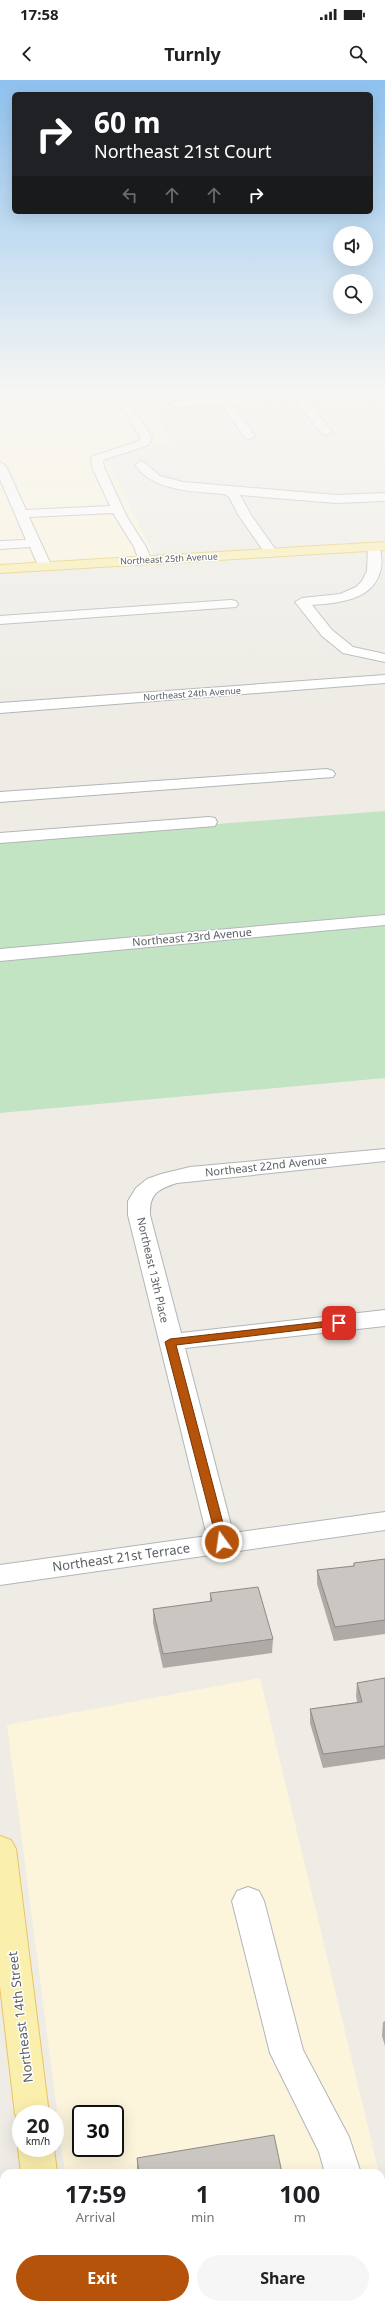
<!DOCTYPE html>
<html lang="en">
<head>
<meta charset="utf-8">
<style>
	:root { --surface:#fff; --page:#f6f6f6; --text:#202124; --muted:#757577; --accent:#b45309 }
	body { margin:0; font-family:"Noto Sans",sans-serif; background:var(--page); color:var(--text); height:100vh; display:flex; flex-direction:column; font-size:15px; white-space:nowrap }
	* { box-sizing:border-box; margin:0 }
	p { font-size:13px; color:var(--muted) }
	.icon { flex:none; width:22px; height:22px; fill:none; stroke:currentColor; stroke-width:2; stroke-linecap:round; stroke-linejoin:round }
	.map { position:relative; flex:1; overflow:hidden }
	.sheet { position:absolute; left:0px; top:2089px; width:385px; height:140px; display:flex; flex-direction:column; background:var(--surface); border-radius:12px 12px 0 0; box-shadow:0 4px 16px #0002 }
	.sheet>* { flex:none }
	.hud { position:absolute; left:12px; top:12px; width:361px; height:122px; border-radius:6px; box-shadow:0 4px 16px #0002; background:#202124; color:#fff; overflow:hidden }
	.fabs { position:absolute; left:333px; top:146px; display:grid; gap:8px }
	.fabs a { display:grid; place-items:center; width:40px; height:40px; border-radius:50%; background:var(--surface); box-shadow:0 4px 16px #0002; font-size:20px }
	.speed { position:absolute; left:12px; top:2025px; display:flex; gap:8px; font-size:20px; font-weight:700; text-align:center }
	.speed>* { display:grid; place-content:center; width:52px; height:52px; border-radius:50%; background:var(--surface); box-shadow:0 4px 16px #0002; line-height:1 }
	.speed small { font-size:10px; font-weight:400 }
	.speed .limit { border:2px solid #111; border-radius:6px; background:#fff; color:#111 }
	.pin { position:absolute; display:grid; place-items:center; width:34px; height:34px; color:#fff; margin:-17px; border-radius:8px; box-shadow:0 2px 6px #0006 }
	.me { position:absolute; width:44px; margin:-22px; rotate:346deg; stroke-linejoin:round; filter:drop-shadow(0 0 3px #0008) }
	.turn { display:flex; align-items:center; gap:14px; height:84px; padding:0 16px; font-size:18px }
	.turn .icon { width:52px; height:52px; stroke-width:2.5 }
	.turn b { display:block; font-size:28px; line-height:34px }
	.lanes { display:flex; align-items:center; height:38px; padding:0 16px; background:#0003; justify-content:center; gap:20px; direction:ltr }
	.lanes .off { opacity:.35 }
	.eta { display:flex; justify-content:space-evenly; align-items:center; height:68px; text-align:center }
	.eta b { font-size:24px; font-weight:700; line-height:28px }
	.action { display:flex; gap:8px; margin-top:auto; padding:8px 16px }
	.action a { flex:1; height:46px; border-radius:24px; background:var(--accent); color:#fff; font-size:16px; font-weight:700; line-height:46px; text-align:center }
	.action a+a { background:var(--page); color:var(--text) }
	.status { display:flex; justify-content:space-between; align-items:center; height:28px; padding:0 20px; background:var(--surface); direction:ltr }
	.status svg { height:11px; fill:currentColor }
	header { display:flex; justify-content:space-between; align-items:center; height:52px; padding:0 16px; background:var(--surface); font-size:18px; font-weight:700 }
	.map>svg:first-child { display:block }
	.commercial { fill:#fcf5dc; fill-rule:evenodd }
	.green { fill:#c3e4c3 }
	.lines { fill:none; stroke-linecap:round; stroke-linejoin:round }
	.minor-casing { stroke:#b2b5b9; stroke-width:2 }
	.major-casing { stroke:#e9c562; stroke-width:2 }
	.minor { fill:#fff; fill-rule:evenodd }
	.major { fill:#faefad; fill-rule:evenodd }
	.wall { fill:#aeaba7 }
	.building { fill:#cac7c2; stroke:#8d8b88 }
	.route { fill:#b45309; stroke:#753606 }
	.labels { text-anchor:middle; stroke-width:3; stroke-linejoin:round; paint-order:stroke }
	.far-street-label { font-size:9px; fill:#5c6064; stroke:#fff }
	.street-label { font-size:11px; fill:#5c6064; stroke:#fff }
	.near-street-label { font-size:13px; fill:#5c6064; stroke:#fff }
</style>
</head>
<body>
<div class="status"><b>17:58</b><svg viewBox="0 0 49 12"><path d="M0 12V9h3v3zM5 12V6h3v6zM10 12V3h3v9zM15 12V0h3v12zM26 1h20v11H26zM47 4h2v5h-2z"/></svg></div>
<header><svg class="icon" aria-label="back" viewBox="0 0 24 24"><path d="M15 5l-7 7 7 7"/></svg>Turnly<svg class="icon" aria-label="search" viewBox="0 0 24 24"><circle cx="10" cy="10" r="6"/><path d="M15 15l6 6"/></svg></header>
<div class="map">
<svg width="385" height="2229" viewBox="0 0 385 2229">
	<rect width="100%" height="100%" fill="#eeece5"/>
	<path class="commercial" d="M0 314H149L170 363 106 378 155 477 0 487Z
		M260 1598 379 2093H65L7 1645ZM81 2034H115V2068H81Z
		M381 2102 385 2118V2229H82V2225H381Z"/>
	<path class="green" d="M385 731V834L0 869V761Z
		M385 845V998L0 1033V881Z"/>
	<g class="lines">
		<g class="minor-casing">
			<path id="minor" d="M106 314H119L126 320 152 357 149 365 103 380 104 387 127 437 146 467 152 481 150 484H140L134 467 113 433 29 437 52 487 50 490H40L30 467 0 469V461L26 460 0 399V382L6 386 26 430 110 426 92 387 91 378 93 376 140 361V357L123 330Z
				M302 314H379L385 321V331L381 330 370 317 307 320 332 352 326 355 322 354 296 321 232 324 255 356 249 359 245 358 222 325 174 327 169 324 174 321Z
				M141 381 145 383 160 396 183 402 336 415 385 413V421L336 423 240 415 251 435 278 473 272 477 267 476 239 436 229 417 224 414C194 411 154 412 135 385Z
				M374 463 380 467C381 475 383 484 380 492 372 521 337 523 312 525L332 550 353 567 385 574V582L343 573 322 556 295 522 302 518 340 514 356 507 362 501 367 491 368 467Z
				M231 520 236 521 238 524 236 527 0 544V536Z
				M385 595V603L0 633V623Z
				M327 689 333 691 335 694 333 697 0 722V712Z
				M209 737 215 738 217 742 215 746 0 763V753Z
				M385 835V845L0 881V869Z
				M385 1069V1081L177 1103C158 1109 149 1114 150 1135L181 1253 385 1230V1246L185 1268 233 1453 385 1432V1450L0 1505V1485L207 1456 128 1135V1121L136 1108 147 1099 161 1094 190 1087Z
				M248 1807 259 1811 264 1821 303 1970 349 2057 361 2093H325L319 2072 270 1973 232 1821 237 1811Z
				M381 2200 385 2202V2229H365L364 2225H381Z"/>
		</g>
		<g class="major-casing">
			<path id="major" d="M385 462V470L0 493V485Z
				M0 1756 11 1760 16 1769 49 2034H21V2046L15 2034 0 1906Z
				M21 2062V2068H54L57 2093H21L18 2068Z
				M35 2225H73L74 2229H36Z"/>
		</g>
		<use href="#minor" class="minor"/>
		<use href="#major" class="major"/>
	</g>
	<path class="wall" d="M385 1479V1554L334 1561 317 1504V1490L353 1486 354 1483Z
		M210 1513 273 1559 272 1573 163 1588 153 1543V1529L210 1522Z
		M385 1598V1679L323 1688 310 1643V1629L357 1622 356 1616 357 1603Z
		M385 1941V1966L382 1956 383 1942Z
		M137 2078 282 2093H137Z
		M159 2225H232L210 2229H159Z"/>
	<path class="building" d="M385 1479V1540L335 1547 317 1490 354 1486V1483Z
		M258 1507 273 1559 163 1574 153 1529 212 1521 210 1513Z
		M385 1598V1666L323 1674 310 1629 362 1622 357 1603Z
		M274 2055 282 2093H139L137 2078Z"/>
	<linearGradient id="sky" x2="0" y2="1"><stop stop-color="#8fc2ef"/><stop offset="0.5" stop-color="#f7f6f3"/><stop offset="1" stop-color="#f7f6f3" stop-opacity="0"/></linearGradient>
	<rect width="385" height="626" fill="url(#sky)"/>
	<path class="route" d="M339 1240 344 1243 342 1245 176 1265 228 1462 226 1465H218L165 1262 170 1259Z"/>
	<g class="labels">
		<g class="far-street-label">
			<text transform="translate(169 479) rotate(-3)" y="3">Northeast 25th Avenue</text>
			<text transform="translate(192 614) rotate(-4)" y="3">Northeast 24th Avenue</text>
		</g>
		<g class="street-label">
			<text transform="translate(192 857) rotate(-5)" y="4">Northeast 23rd Avenue</text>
			<text transform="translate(266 1086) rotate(-6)" y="4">Northeast 22nd Avenue</text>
			<text transform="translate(153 1190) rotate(77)" y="4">Northeast 13th Place</text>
		</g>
		<g class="near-street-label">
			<text transform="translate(121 1477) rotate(-8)" y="5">Northeast 21st Terrace</text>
			<text transform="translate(20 1937) rotate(-97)" y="5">Northeast 14th Street</text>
		</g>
	</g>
</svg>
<div class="fabs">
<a><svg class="icon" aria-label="sound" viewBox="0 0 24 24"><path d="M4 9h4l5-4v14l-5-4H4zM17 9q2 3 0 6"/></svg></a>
<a><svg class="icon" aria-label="search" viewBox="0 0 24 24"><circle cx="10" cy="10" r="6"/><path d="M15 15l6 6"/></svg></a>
</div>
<div class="speed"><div>20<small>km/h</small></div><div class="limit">30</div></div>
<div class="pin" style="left:339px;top:1243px;background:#d93025"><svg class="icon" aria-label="arrive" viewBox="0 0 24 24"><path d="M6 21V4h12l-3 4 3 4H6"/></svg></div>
<svg class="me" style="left:222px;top:1462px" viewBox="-20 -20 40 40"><circle r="17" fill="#b45309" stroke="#fff" stroke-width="3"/><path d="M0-11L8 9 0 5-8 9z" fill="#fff"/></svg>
<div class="hud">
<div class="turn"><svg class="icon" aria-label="right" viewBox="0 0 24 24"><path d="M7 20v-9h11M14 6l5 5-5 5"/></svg><div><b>60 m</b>Northeast 21st Court</div></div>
<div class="lanes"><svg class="icon off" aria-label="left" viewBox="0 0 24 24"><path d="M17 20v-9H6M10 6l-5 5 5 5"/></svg><svg class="icon off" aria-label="ahead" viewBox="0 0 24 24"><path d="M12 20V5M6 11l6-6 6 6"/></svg><svg class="icon off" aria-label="ahead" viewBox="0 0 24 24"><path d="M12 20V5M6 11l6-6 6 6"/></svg><svg class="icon" aria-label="right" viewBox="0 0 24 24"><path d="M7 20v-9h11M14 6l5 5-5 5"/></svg></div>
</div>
<section class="sheet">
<div class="eta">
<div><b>17:59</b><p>Arrival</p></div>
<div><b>1</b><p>min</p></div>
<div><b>100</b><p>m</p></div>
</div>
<div class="action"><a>Exit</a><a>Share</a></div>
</section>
</div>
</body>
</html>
